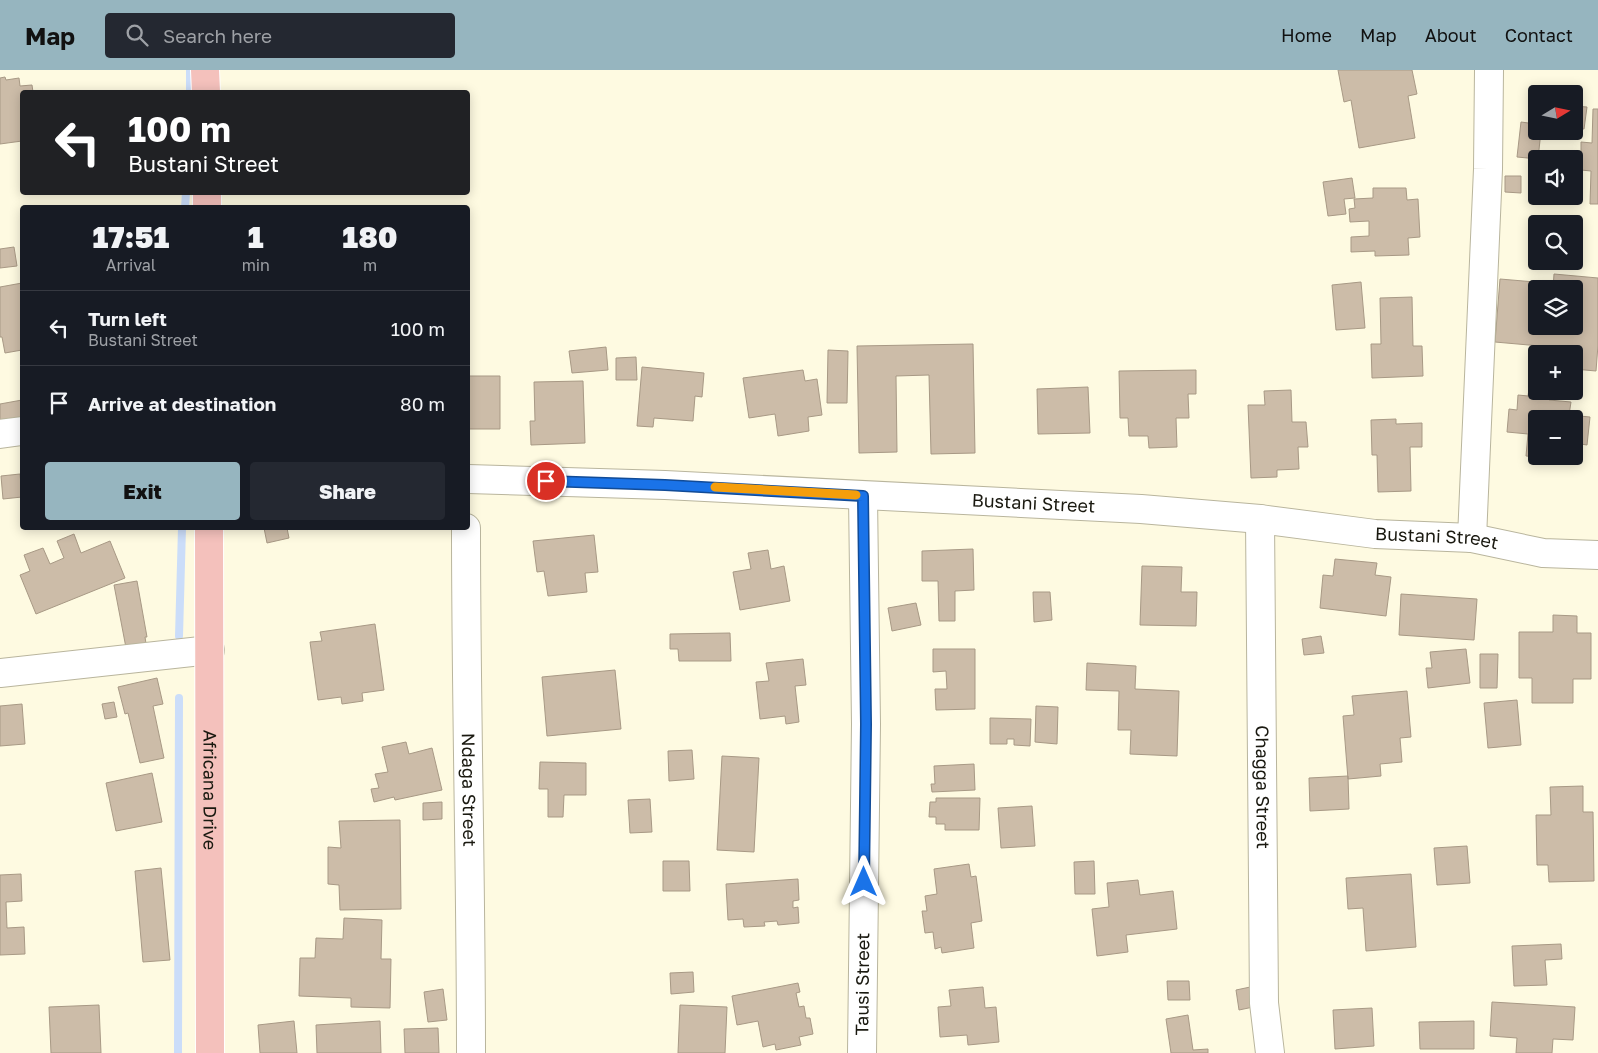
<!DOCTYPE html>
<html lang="en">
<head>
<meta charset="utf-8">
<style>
	:root { --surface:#171b24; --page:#242831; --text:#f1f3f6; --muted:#9ea1a6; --line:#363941; --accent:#96b5bf }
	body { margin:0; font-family:"Golos Text",sans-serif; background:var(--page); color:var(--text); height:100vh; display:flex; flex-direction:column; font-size:19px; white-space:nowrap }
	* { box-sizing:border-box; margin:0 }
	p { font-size:16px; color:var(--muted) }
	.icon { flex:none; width:28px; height:28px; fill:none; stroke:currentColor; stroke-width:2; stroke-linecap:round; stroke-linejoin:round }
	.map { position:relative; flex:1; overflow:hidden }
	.side { position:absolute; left:20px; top:135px; width:450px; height:325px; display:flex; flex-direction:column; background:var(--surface); border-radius:5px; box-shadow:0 2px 12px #0003 }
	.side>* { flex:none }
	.top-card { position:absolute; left:20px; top:20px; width:450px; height:105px; border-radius:5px; box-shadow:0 2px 12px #0003; background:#202124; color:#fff; overflow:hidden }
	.needle { width:32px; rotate:80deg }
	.fabs { position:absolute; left:1528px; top:15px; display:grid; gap:10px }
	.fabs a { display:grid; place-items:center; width:55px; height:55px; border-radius:5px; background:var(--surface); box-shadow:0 2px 12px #0003; font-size:25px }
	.pin { position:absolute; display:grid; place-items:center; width:42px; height:42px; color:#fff; margin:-21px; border:2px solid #fff; border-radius:50%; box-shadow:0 1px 5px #0007 }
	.me { position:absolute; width:55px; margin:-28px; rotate:0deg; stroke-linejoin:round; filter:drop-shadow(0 0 4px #0008) }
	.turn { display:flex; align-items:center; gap:18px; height:105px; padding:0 25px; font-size:22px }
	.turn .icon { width:65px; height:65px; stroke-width:2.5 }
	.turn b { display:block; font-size:35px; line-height:42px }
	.eta { display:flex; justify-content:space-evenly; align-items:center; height:85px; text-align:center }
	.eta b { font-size:30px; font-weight:800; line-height:35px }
	.primary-button { display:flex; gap:10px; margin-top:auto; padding:10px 25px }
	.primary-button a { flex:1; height:58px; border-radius:5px; background:var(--accent); color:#111; font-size:20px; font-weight:800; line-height:58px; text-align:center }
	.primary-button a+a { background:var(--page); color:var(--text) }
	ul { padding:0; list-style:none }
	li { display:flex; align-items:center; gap:15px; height:75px; padding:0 25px; border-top:1px solid var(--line) }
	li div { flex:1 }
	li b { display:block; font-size:19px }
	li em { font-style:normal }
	header { display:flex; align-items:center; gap:30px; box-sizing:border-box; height:70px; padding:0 25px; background:var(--accent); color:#111 }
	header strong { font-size:24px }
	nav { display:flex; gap:28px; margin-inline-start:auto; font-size:18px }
	.search { width:350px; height:45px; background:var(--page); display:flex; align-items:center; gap:12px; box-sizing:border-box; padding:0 18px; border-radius:5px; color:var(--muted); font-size:19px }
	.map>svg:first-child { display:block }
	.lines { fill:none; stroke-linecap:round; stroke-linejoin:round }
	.stream { stroke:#cbddf9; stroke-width:8 }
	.building { fill:#ccbca8; stroke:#a89985 }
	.minor-casing { stroke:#b9b59d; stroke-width:30 }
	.major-casing { stroke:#fff; stroke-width:30 }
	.minor { stroke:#fff; stroke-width:28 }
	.major { stroke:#f4c1bc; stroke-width:28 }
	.route-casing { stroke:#114b97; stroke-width:12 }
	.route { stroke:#1a73e8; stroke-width:9 }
	.slow { stroke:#f59e0b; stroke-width:9 }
	.labels { text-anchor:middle; stroke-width:4; stroke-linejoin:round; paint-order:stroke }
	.street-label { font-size:18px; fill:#1a1910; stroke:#fff }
</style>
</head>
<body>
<header>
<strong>Map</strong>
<div class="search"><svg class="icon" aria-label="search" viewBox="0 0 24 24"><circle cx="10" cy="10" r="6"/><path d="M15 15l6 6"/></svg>Search here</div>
<nav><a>Home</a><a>Map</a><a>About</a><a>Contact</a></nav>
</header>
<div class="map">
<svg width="1598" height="983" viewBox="0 0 1598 983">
	<rect width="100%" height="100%" fill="#fefae1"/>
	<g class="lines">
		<path class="stream" d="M190 22V0
			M185 138 186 122
			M179 566 182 458
			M178 983 179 628"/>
	</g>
	<path class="building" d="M1338 0H1412L1417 24 1408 26 1415 68 1359 78 1351 30 1344 32Z
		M5 7 6 10 19 8 20 16 32 15 33 22H22V71L0 74V8Z
		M1574 36 1587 37 1584 59 1574 58Z
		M1593 39H1598V134H1590L1591 101 1581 100V72L1592 73Z
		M1521 52 1536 54V61H1541L1538 89 1517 87Z
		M1505 106H1521V123L1505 122Z
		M1352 108 1355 128 1344 129 1346 144 1328 146 1323 112Z
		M1373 118H1406L1407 130 1418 129 1420 167 1408 168 1409 185 1375 186V181L1351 182V167L1369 166V151L1350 152 1349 139 1355 138 1354 129 1373 128Z
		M14 177 17 196 0 198V179Z
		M1554 204 1598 208V275L1596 301 1574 299V284H1540V276L1495 272 1500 209 1535 212 1533 237H1536V256H1574V219H1553Z
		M1361 212 1365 258 1336 260 1332 215Z
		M22 213V280L5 283 2 267H0V217Z
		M1412 227 1413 276H1422L1423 306 1372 308 1371 274H1381L1380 228Z
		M973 274 975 383 931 384 929 305 896 306 897 382 859 383 857 276Z
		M606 277 608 300 572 303 569 281Z
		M828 280 848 281 847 333H827Z
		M636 287 637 310H616V288Z
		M642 297 704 303 702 327 695 326 693 351 654 348 653 357 637 356Z
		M803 300 805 311 817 309 822 345 808 347 809 361 778 366 775 344 749 348 743 308Z
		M1196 300V324H1188L1189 348H1176L1177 377 1149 378 1148 366H1129L1128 348H1120L1119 301Z
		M468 306H500V359H468Z
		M583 311 585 373 531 375 530 351H535L534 312Z
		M1530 312 1536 313V321H1550L1549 330 1571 332 1569 345 1590 347 1587 375 1574 373V349H1536V386H1560L1559 389 1526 386 1528 364 1507 362 1509 339 1517 340 1518 325 1528 326Z
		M1088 317 1090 363 1038 364 1037 319Z
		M1291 320 1292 352H1306L1308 377H1298L1299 399 1277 400V407L1251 408 1248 335H1265L1264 321Z
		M22 330V349L0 354V334Z
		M1396 349V354L1422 353V377H1410L1411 421 1378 422 1377 385H1372L1371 350Z
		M20 404 22 427 3 429 1 406Z
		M264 458H287L289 468 267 473Z
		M74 464 81 483 110 471 125 508 36 544 20 505 30 501 24 485 43 478 50 494 64 488 57 471Z
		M594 465 598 502 585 503 587 522 548 526 544 501 537 502 533 471Z
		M973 479 974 520 955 521V551H939L938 511H922V481Z
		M768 480 771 499 784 496 790 531 740 540 733 502 751 499 748 483Z
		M1335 489 1377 493 1375 505 1391 507 1386 546 1320 538 1323 505 1333 506Z
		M1142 496 1182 497 1181 522H1197L1196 556 1140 555Z
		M137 511 147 567H145L147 580 127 583 114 515Z
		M1033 522H1050L1052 550 1034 552Z
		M1401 524 1477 529 1474 570 1399 565Z
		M916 533 921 555 892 561 888 538Z
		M1553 545 1577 546V563H1591V609H1573V633H1532V608H1519V562H1553Z
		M375 554 384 620 362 623 363 631 342 634 341 627 318 630 310 572 322 571 320 562Z
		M730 563 731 591H679L678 579H670V564Z
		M1321 566 1324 583 1304 585 1302 569Z
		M933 579H975V639L936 640 935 619H947L946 601 933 602Z
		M1466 579 1470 613 1428 618 1426 598H1432L1430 582Z
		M1480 584H1498L1497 618H1480Z
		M803 589 806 615 795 616 799 652 786 654 785 646 760 649 756 612 769 611 766 593Z
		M1087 593 1136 596 1135 619 1179 621 1177 686 1130 684 1131 660H1118L1119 621 1086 620Z
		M615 600 621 659 547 666 542 607Z
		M157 608 163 634 153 636 164 688 140 693 128 643 125 644 118 617Z
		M1407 621 1411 667 1400 668 1402 692 1380 694 1381 706 1348 709 1343 646 1354 645 1352 626Z
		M1517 630 1521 675 1488 678 1484 633Z
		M114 632 117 647 105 649 102 634Z
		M22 634 25 674 0 676V636Z
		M1036 636 1058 637 1057 674 1035 672Z
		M990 648 1031 649 1030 676 1014 675V669H1007V674H990Z
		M406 672 409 684 432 678 442 720 395 730 394 727 374 732 371 719 379 718 375 704 388 702 382 677Z
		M692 680 694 709 669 711 668 681Z
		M722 686 759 688 754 782 717 780Z
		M540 692 586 693V725H564L563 747H548V719H539Z
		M974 694 975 720 932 722 931 714H935L934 696Z
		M152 703 162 752 116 761 106 713Z
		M1348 706 1349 739 1310 741 1309 708Z
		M1583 716V742H1593L1594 811 1549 812 1548 795H1537L1536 745H1551L1550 717Z
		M936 728H980L979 760H945V754H936V747H929L930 732H936Z
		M650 729 652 762 630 763 628 730Z
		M442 732V749L423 750V733Z
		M1032 736 1035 776 1001 778 998 738Z
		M400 750 401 839 340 840 339 815 328 814V777L341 778 339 751Z
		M1467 776 1470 813 1437 815 1434 778Z
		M663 791H689L690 821H663Z
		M1094 791 1095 824H1075L1074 792Z
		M969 794 971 807 976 806 982 851 971 853 974 878 942 883 941 877 935 879 933 862 925 863 922 841H927L925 826 937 824 934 799Z
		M161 798 170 890 143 892 135 801Z
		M21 804 22 831 6 832 7 858 24 857 25 884 0 885V805Z
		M1411 804 1416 877 1366 881 1363 838 1348 839 1346 808Z
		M798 809 799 830 793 831V838L798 837 799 853 778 855 777 851 764 852 765 856 744 857 743 849 728 850 726 814Z
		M1138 810 1140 825 1173 821 1177 859 1126 865 1128 882 1097 886 1092 839 1109 837 1107 813Z
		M344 848 382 850 381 889H391L390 938 351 937V928L299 926 300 888H315L316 868 343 869Z
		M1561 874 1562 889 1545 890 1547 915 1514 916 1512 876Z
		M693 902 694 922 671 924 670 903Z
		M1167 911H1189L1190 930H1168Z
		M798 913 800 922 796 923 799 937 804 936 806 948H810L813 964 799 967 801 975 776 980 775 974 763 977 758 951 737 955 732 926Z
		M1255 916 1258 936 1239 940 1236 920Z
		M983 917 985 938 996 937 999 972 968 975 967 965 940 967 938 937 951 936 949 920Z
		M443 919 447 950 428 952 424 922Z
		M1492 932 1575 937 1573 970 1553 969 1552 983H1516L1517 968 1490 966Z
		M99 935 101 983H51L49 937Z
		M680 935 727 937 725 983H678Z
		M1372 938 1374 976 1335 979 1333 940Z
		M1188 945 1193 980 1208 979V983H1171L1166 949Z
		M294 951 297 983H260L258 955Z
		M380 951 381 983H317L316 955Z
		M1474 951V979H1420L1419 952Z
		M438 958 439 983H405L404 959Z"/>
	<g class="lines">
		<g class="minor-casing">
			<g id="minor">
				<path d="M0 364 22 361"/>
				<path id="s1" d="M468 409 665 415 1141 439 1260 449 1375 464 1472 468 1543 483 1598 485"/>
				<path id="s2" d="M1260 449 1264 933 1270 983"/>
				<path id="s3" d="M466 458C466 633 471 808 471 983"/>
				<path d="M1472 468 1488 99 1489 0"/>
				<path d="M0 603 210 580"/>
				<path id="s4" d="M862 983 866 654 863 426"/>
			</g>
		</g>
		<g class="major-casing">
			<g id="major">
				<path d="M205 0 206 22"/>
				<path d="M207 122V138"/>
				<path id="s5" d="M209 458 210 983"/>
			</g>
		</g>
		<use href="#minor" class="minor"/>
		<use href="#major" class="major"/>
	</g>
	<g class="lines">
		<g class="route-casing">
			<path id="route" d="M546 411 665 415 863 426 866 654 864 812"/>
		</g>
		<use href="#route" class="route"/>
		<path class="slow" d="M715 417 856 425"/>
	</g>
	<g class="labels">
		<g class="street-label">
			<text dy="6" stroke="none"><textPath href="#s1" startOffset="566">Bustani Street</textPath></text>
			<text dy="6" stroke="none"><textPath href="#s1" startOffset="971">Bustani Street</textPath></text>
			<text dy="6" stroke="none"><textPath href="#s2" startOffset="268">Chagga Street</textPath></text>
			<text dy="6" stroke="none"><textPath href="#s5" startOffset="262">Africana Drive</textPath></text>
			<text dy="6" stroke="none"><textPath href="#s3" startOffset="262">Ndaga Street</textPath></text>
			<text dy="6" stroke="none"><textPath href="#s4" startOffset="69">Tausi Street</textPath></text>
		</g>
	</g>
</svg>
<div class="fabs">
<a><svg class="needle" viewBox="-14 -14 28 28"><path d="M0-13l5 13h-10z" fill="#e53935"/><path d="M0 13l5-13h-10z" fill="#9ea1a6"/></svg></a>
<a><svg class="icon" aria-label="sound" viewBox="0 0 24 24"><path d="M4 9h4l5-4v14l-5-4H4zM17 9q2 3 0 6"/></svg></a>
<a><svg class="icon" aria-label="search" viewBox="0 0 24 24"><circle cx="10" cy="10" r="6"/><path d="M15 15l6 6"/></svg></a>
<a><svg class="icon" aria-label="layers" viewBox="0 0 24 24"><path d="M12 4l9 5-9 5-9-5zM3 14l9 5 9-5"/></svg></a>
<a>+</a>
<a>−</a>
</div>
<div class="pin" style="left:546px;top:411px;background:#d93025"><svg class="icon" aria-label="arrive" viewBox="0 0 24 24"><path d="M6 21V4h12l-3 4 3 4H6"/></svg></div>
<svg class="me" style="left:864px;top:812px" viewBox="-20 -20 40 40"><path d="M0-17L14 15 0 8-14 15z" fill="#1a73e8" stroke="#fff" stroke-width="4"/></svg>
<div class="top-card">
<div class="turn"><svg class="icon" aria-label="left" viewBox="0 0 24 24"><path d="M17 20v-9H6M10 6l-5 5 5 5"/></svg><div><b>100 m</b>Bustani Street</div></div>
</div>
<section class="side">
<div class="eta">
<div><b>17:51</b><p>Arrival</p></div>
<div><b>1</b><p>min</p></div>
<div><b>180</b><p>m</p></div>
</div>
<ul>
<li><svg class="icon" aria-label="left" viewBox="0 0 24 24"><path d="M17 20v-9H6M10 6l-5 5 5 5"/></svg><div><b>Turn left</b><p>Bustani Street</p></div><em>100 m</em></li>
<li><svg class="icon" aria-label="arrive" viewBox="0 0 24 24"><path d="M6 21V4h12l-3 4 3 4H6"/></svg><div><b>Arrive at destination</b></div><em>80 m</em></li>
</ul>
<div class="primary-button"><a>Exit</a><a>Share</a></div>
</section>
</div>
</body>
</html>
